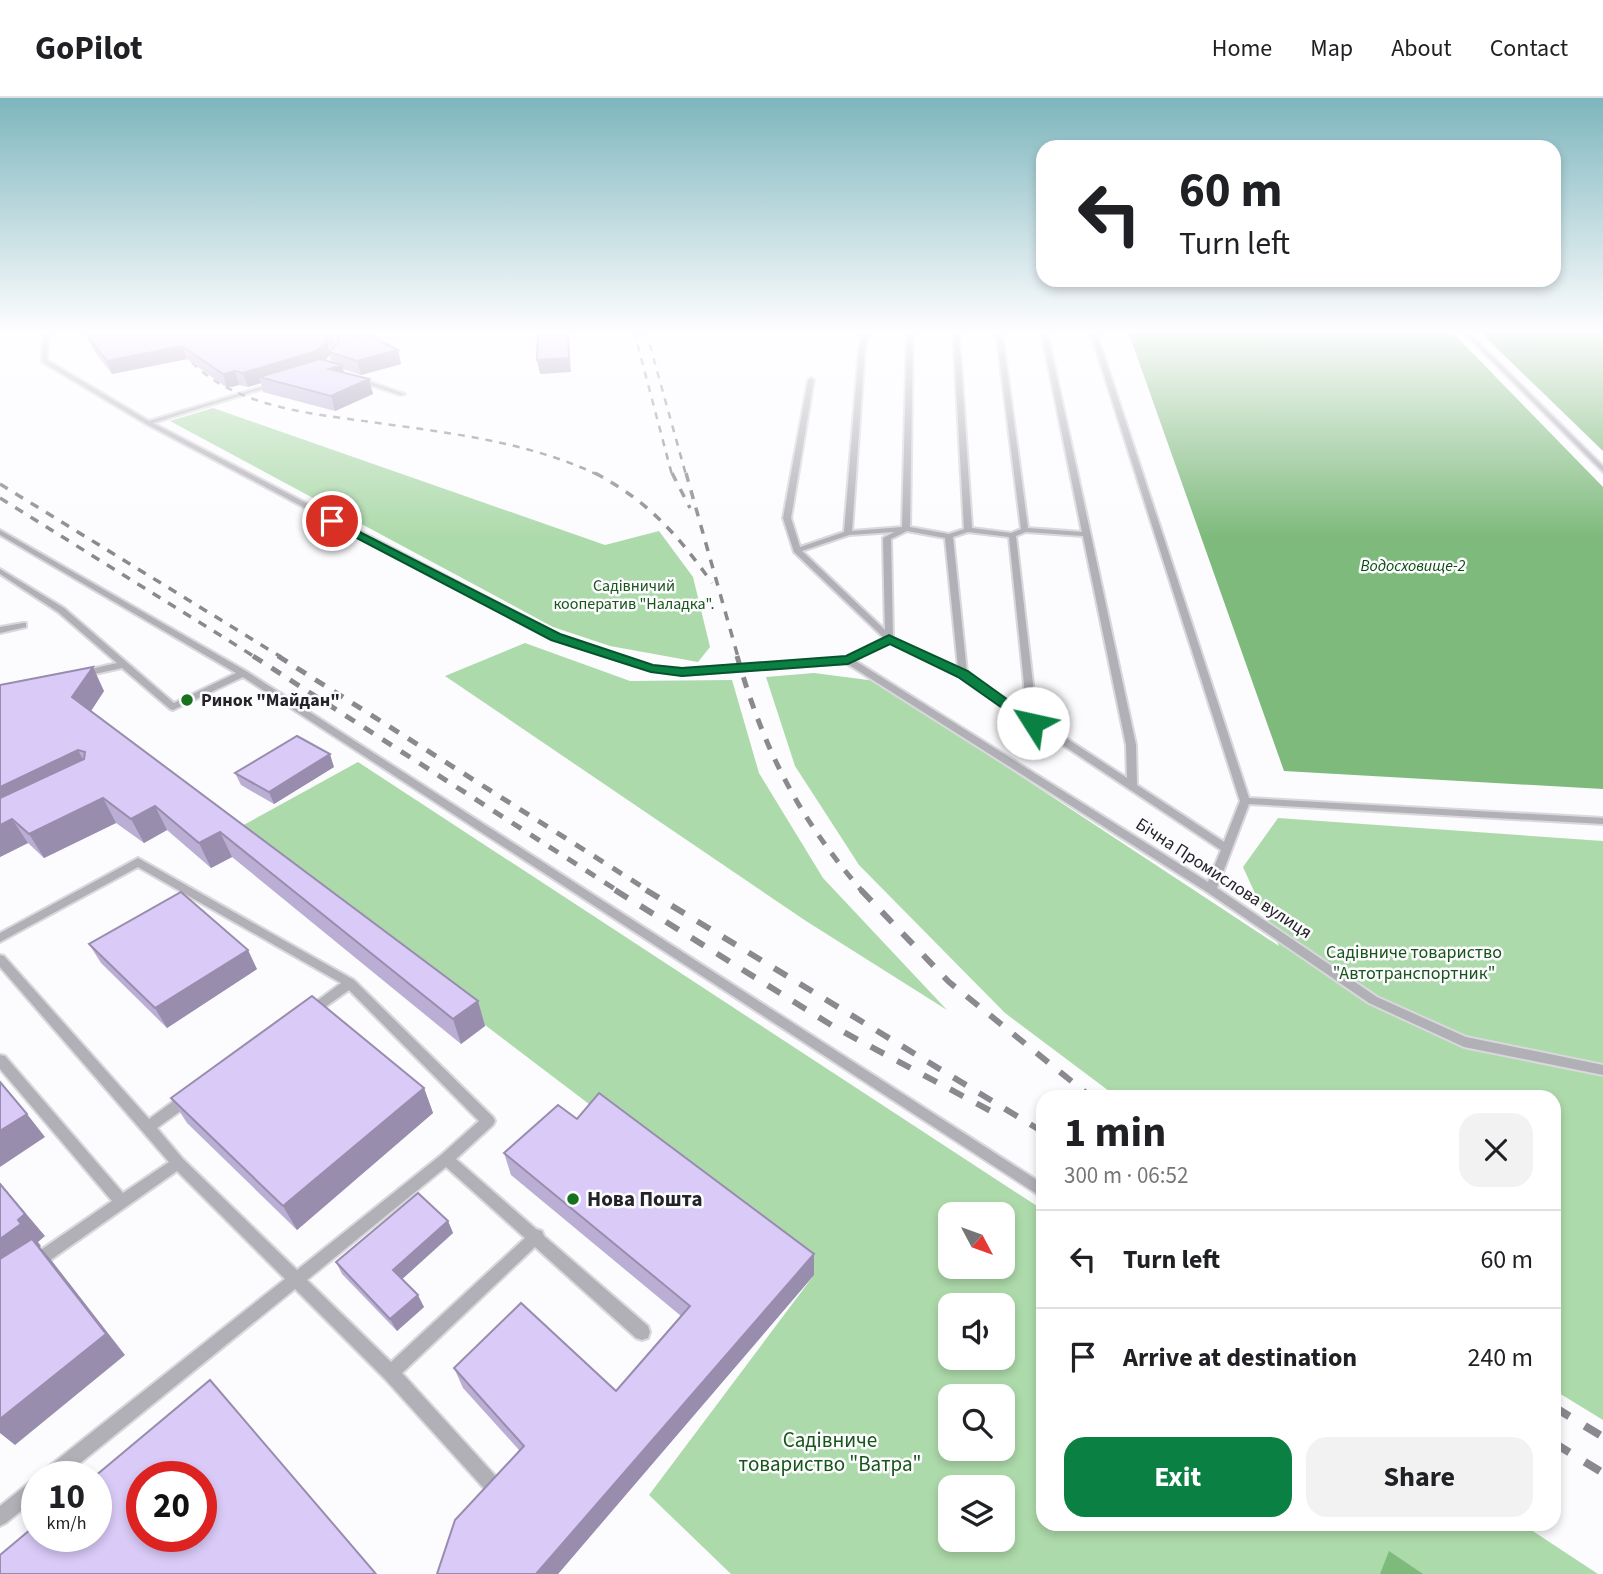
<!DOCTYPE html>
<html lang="en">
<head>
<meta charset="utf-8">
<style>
	:root { --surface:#fff; --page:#f2f2f2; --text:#202124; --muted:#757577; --line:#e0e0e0; --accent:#0b8043 }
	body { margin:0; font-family:"Source Sans 3",sans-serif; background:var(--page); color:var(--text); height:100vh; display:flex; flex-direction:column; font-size:26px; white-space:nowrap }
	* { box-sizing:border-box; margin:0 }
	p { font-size:23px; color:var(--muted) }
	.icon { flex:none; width:38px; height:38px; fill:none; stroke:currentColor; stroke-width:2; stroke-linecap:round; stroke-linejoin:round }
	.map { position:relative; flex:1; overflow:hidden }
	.side { position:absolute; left:1036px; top:992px; width:525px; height:441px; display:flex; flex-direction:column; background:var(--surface); border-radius:21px; box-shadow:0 4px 10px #0003 }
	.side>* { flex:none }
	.guide { position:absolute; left:1036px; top:42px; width:525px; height:147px; border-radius:21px; box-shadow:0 4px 10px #0003; background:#fff; color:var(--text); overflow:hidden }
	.needle { width:46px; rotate:131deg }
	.controls { position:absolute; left:938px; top:1104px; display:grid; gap:14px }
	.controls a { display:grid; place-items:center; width:77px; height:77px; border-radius:14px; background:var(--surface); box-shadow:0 4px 10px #0003; font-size:35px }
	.speed { position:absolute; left:21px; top:1363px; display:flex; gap:14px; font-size:35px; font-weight:700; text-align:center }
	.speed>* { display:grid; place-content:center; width:91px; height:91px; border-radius:50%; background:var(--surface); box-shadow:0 4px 10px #0003; line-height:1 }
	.speed small { font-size:18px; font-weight:400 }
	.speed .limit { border:10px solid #d22; background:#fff; color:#111 }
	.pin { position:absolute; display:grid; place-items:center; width:60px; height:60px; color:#fff; margin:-30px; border:4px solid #fff; border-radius:50%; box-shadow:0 2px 7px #0007 }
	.me { position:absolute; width:77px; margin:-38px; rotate:305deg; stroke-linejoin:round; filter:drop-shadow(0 0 5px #0008) }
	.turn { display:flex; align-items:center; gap:24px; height:147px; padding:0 28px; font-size:32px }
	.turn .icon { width:91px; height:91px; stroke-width:2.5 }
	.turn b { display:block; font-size:49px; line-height:60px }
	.round { display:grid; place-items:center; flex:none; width:74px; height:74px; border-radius:21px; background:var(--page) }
	.head { display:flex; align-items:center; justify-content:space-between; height:119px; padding:0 28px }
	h1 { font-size:42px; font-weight:700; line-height:52px }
	.action { display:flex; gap:14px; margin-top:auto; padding:14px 28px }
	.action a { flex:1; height:80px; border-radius:21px; background:var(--accent); color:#fff; font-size:28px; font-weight:700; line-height:80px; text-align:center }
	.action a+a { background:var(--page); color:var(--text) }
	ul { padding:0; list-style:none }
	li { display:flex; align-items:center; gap:21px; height:98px; padding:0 28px; border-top:2px solid var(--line) }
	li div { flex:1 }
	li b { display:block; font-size:26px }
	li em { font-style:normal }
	header { display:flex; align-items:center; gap:42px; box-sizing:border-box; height:98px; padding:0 35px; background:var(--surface); border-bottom:2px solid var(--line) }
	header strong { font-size:33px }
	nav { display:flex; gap:38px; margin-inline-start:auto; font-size:24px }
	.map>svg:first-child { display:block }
	.green { fill:#addaab; fill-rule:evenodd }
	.water { fill:#7eba7c }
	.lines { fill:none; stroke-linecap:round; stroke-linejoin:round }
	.service-casing { stroke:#d9d8dc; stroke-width:4 }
	.service { fill:#b2b0b7; fill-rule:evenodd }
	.rail-far4 { stroke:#8a898d; stroke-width:2.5; stroke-dasharray:7 7; stroke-linecap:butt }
	.rail-far3 { stroke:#8a898d; stroke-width:3.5; stroke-dasharray:9 9; stroke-linecap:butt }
	.rail-far2 { stroke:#8a898d; stroke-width:5; stroke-dasharray:11 11; stroke-linecap:butt }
	.rail-far1 { stroke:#8a898d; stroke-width:6; stroke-dasharray:15 15; stroke-linecap:butt }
	.rail { stroke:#8a898d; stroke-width:8; stroke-dasharray:18 18; stroke-linecap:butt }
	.wall { fill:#bbaed4; fill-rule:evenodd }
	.shaded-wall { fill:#988dad }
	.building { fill:#d9caf7; stroke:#988dad; stroke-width:2; fill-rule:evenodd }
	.route { fill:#0b8043; stroke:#07532c; stroke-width:2 }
	.poi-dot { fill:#17711d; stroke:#fcfbfe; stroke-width:2.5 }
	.labels { text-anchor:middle; stroke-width:5; stroke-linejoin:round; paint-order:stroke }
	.far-water-label { font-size:16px; font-style:italic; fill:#094a0e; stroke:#fcfbfe }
	.far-park-label { font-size:16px; fill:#18551a; stroke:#fcfbfe }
	.poi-label { font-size:18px; font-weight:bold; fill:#242328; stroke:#fcfbfe; text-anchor:start }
	.street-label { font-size:18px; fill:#242328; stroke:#fcfbfe }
	.park-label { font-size:18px; fill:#18551a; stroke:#fcfbfe }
	.near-poi-label { font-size:21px; font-weight:bold; fill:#242328; stroke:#fcfbfe; text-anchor:start }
	.near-park-label { font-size:21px; fill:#18551a; stroke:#fcfbfe }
</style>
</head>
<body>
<header>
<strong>GoPilot</strong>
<nav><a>Home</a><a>Map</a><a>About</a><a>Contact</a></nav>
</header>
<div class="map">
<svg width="1603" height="1476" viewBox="0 0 1603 1476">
	<rect width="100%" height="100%" fill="#fcfbfe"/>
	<path class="green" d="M213 310 605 447 659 433 693 479 710 549 698 564 610 548 553 529 170 323Z
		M525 545 630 583 732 582 759 675 823 780 947 912 806 823 445 578Z
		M814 575 876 583 1279 848 1243 769 1278 720 1603 743V1322L1554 1292V999H1117L1005 915 859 767 795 668 766 579Z
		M358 664 1043 1112V1426H1522L1598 1476H731L649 1397 814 1177 231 734ZM950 1116H1003V1169H950ZM950 1208H1003V1260H950ZM950 1298H1003V1351H950ZM950 1390H1003V1442H950Z"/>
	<path class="water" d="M1128 233H1451L1603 389V691L1284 673Z
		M1479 233H1603V353Z
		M1389 1453 1423 1476H1380Z"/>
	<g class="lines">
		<g class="service-casing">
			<path id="service" d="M43 233H49L47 262 149 323 278 284V286L153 325 559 537 652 568 682 571 846 560 884 540 794 454 783 420 808 282 811 280 814 282 791 420 800 449 844 434 859 251 863 233H869L865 251 852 433 902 429 907 233H913L910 429 949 436 964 431 953 233H959L972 430 1011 435 1021 431 996 233H1002L1028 430 1082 434 1041 233H1047L1136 647 1137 687 1224 744 1240 703 1090 233H1096L1249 700 1603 720V726L1249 706 1217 790 1377 899 1466 939 1603 967V977L1464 949 1369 905 1207 794 846 565 682 577 648 572 553 541 146 326 42 264ZM907 433 945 440 958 570 893 540 891 441ZM894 434 883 440 885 532 802 453 849 437ZM968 434 1009 439 1027 615 967 575 953 439ZM1026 434 1083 438 1126 647 1127 680 1037 621 1016 438ZM889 544 960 578 1028 624 1030 627 1034 628 1221 752 1208 784 854 562Z
				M323 233H329L340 257 336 261 331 260 334 257Z
				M1462 233H1467L1603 368V374Z
				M355 280H359L405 296 400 297 355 282Z
				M0 432 246 573 1043 1086V1100L243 579 173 612 170 611 122 570 81 579 78 578V574L117 565 58 514 0 476V471L64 510 174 605 236 575 0 437Z
				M23 525H26V529L0 535V529Z
				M138 760 354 882 493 1019 495 1023 493 1027 456 1061 536 1131 542 1133 544 1138 648 1228 650 1234 648 1240 642 1242 636 1240 535 1149 402 1275 501 1384 504 1390 501 1396 495 1399 489 1396 385 1281 295 1191 63 1379H40L43 1373 285 1181 177 1073 42 1168 37 1170 32 1168 30 1163 32 1158 112 1103 0 971V957L5 958 123 1095 169 1064 0 869V857L4 858 149 1021 183 996 188 994 193 996 195 1000 193 1004 157 1030 183 1061 297 1172 441 1057 479 1023 349 892 314 917 310 919 306 917 304 914 306 911 341 885 138 769 0 844V835ZM446 1069 525 1140 391 1264 307 1182Z
				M37 1380V1400L6 1425 0 1428V1408L31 1383Z"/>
		</g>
		<use href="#service" class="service"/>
		<path class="rail-far4" d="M164 233C181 254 198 274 222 287 267 312 321 317 371 324 448 335 527 343 598 377
			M634 233 672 377
			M646 233 686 377"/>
		<path class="rail-far3" d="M595 375C648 403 678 437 712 485
			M672 375 690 410
			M686 375 738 559
			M0 386 281 559
			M0 400 255 559"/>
		<path class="rail-far2" d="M253 558 618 793
			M278 558 649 793
			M737 558C764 652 798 719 862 793"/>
		<path class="rail-far1" d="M615 792 836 930 1000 1018
			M646 792 1043 1034
			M861 792 949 884 1091 999"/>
		<path class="rail" d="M1554 1309 1603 1339
			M1554 1345 1603 1375"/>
	</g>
	<path class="wall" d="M83 233H156L330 253 337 245 333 233H345L356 239 398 252 401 266 361 277 343 271 344 275 369 281 373 296 335 313 263 294 261 285 248 289 239 287 227 290 187 261 112 276 95 254ZM330 257 332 264 325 262Z
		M0 587 104 593 91 613 478 903 485 928 461 946 232 759 211 770 167 732 144 745 116 725 44 760 28 745 0 759Z
		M334 669 274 706 241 687 235 675Z
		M89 846 257 871 167 930 101 865Z
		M424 990 433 1015 297 1132 187 1025 171 1000Z
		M577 1021 814 1177 558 1476H437L519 1352 463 1290 454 1270 616 1293 681 1218 511 1077 504 1055Z
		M448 1123 453 1135 402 1181 424 1209 397 1233 342 1176 336 1164Z"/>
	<path class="shaded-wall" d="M568 233 571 274 540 276 537 262Z
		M327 243 330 254H329L330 257 321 267 259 279 261 285 248 289 243 275Z
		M182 248 187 261 112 276 107 263Z
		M398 252 401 266 361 277 357 263Z
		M342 267 346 282 329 271Z
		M235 273 239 287 227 290 223 276Z
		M369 281 373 296 335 313 331 298Z
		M93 569 104 593 85 622 72 599Z
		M78 652 91 676 0 721V689Z
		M330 656 334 669 274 706 269 694Z
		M103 700 116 725 44 760 29 736Z
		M155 708 167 732 144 745 131 721Z
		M12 721 28 745 0 759V727Z
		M220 734 232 759 211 770 199 745Z
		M248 852 257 871 167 930 155 910Z
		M478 903 485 928 461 946 453 921Z
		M424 990 433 1015 297 1132 283 1108Z
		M27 1016 45 1039 0 1069V1033Z
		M0 1085 45 1138 38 1144 41 1148 40 1149 52 1163 125 1257 15 1347 0 1335V1141L18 1122Z
		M448 1123 453 1135 399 1184 393 1172Z
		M814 1156V1177L558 1476H536Z
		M418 1197 424 1209 397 1233 390 1221Z"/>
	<path class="building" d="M85 233H323L327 243 317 253 243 275 235 273 223 276 182 248 107 263 89 240Z
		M334 233H345L356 239 367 236 398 252 357 263 329 254 339 244Z
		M546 233H568L569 260 537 262 538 234Z
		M320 261 342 267 329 271 369 281 331 298 259 279Z
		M93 569 72 599 478 903 453 921 220 734 199 745 155 708 131 721 103 700 29 736 12 721 0 727V700L84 661 85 654 78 652 0 689V587Z
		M297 638 330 656 269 694 235 675Z
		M181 794 248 852 155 910 89 846Z
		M312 898 424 990 283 1108 171 1000Z
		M0 984 27 1016 0 1033Z
		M599 995 814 1156 536 1476H437L455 1422 524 1348 454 1270 521 1205 616 1293 690 1208 504 1055 558 1007 577 1021Z
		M0 1086 25 1116 18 1122 21 1126 0 1141Z
		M418 1095 448 1123 393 1172 418 1197 390 1221 336 1164Z
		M32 1141 106 1236 0 1321V1161Z
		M210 1282 376 1476H0V1457L37 1426V1438H96V1379H94ZM142 1379H201V1438H142Z"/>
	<linearGradient id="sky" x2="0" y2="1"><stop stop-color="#7db6bd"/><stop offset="0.53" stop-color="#fefdff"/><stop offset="1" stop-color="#fefdff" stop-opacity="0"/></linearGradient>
	<rect width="1603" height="440" fill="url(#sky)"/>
	<path class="route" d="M332 420 560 536 653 567 682 570 846 558 889 537 968 573 1040 625 1028 628 958 579 890 546 848 566 682 578 651 574 551 542 328 425 327 423Z"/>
	<g class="poi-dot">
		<circle cx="187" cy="602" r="7"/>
		<circle cx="573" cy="1101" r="7"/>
	</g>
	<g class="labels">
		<g class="far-water-label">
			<text x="1413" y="473">Водосховище-2</text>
		</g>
		<g class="far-park-label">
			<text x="634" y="493">Садівничий<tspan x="634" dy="18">кооператив "Наладка".</tspan></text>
		</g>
		<g class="poi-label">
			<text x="201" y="608">Ринок "Майдан"</text>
		</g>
		<g class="street-label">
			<text transform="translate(1224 780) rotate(33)" y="6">Бічна Промислова вулиця</text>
		</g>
		<g class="park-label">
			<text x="1414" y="860">Садівниче товариство<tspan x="1414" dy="21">"Автотранспортник"</tspan></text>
		</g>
		<g class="near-poi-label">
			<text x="587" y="1108">Нова Пошта</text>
		</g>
		<g class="near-park-label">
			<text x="830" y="1349">Садівниче<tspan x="830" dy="24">товариство "Ватра"</tspan></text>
		</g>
	</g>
</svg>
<div class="controls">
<a><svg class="needle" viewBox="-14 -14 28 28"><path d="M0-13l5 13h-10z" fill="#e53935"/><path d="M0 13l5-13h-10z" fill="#757577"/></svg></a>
<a><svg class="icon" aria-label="sound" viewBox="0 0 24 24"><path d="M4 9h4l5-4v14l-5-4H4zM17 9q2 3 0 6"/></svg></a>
<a><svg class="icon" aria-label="search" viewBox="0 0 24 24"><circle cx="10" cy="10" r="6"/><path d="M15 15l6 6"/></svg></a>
<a><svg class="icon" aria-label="layers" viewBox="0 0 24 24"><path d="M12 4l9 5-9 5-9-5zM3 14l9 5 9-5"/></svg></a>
</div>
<div class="speed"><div>10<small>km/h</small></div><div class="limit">20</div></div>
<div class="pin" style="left:332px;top:423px;background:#d93025"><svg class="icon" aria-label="arrive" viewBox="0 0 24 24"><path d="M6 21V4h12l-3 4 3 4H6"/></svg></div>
<svg class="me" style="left:1033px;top:625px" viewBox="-20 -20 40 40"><circle r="19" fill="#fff"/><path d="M0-13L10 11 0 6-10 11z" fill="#0b8043"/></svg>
<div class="guide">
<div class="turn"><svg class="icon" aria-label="left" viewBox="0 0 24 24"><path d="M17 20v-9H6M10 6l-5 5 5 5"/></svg><div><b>60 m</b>Turn left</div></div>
</div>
<section class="side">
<div class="head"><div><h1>1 min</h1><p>300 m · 06:52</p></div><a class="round"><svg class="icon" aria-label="close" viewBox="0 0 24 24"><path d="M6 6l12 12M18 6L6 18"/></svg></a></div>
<ul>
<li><svg class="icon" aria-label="left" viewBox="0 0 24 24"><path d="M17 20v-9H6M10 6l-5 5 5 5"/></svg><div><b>Turn left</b></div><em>60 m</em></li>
<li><svg class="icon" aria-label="arrive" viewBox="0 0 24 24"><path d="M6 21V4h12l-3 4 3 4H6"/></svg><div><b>Arrive at destination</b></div><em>240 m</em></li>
</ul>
<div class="action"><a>Exit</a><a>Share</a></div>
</section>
</div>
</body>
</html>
